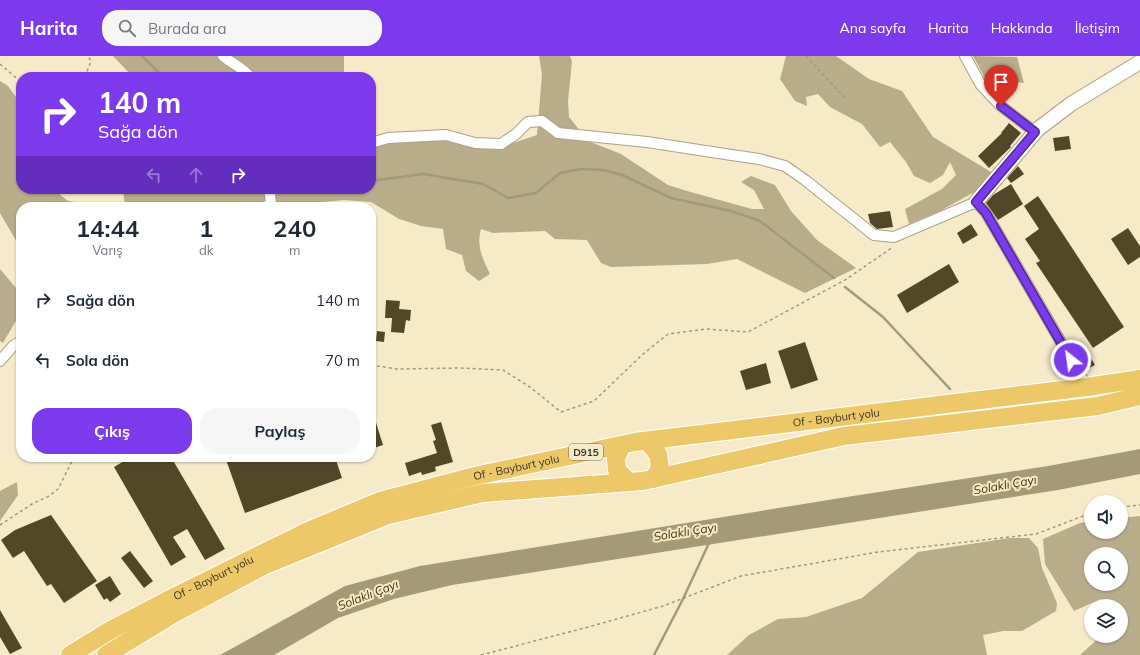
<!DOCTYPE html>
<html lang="tr">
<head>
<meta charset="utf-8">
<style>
	:root { --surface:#fff; --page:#f6f6f7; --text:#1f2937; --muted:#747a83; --accent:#7c3aed }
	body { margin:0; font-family:Mulish,sans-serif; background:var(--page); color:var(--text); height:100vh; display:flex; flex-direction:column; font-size:15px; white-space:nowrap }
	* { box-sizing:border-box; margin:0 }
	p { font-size:13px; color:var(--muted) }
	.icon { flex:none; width:22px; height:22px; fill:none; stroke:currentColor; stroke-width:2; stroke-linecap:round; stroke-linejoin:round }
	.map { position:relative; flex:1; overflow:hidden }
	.side { position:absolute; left:16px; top:146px; width:360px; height:260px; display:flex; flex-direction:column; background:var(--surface); border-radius:16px; box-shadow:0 1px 3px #0004 }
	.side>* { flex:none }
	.top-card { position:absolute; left:16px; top:16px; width:360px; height:122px; border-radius:16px; box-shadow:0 1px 3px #0004; background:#7c3aed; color:#fff; overflow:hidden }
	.buttons { position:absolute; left:1084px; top:439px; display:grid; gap:8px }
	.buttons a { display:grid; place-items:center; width:44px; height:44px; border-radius:50%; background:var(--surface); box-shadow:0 1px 3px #0004; font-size:20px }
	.pin { position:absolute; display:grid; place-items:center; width:34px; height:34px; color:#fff; margin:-41px -17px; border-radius:50% 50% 50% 0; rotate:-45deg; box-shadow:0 0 4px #0007 }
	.pin .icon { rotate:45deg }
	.me { position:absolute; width:44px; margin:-22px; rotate:330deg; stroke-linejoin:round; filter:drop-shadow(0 0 3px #0008) }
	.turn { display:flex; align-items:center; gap:14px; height:84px; padding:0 16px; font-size:18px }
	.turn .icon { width:52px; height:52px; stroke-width:2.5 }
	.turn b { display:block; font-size:28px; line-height:34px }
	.lanes { display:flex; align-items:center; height:38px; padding:0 16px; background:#0003; justify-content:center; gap:20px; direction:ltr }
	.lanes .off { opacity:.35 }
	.eta { display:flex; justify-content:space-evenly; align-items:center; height:68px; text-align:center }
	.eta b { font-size:24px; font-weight:700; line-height:28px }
	.action { display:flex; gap:8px; margin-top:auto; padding:8px 16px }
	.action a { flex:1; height:46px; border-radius:16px; background:var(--accent); color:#fff; font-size:16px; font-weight:700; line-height:46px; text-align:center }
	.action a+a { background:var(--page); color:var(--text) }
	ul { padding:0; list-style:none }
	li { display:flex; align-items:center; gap:12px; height:60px; padding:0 16px }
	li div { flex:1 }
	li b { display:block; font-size:15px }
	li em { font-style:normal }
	header { display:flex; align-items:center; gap:24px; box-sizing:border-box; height:56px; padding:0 20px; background:var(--accent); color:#fff }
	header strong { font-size:19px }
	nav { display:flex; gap:22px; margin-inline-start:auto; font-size:14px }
	.search { width:280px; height:36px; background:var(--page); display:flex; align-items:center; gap:10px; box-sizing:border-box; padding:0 14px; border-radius:16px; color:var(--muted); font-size:15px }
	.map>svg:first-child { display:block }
	.forest { fill:#b8ac8b; fill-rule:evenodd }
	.water { fill:#a59979 }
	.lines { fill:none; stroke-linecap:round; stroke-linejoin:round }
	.stream { stroke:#a59979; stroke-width:2.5 }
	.building { fill:#53472a }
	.street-casing { stroke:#ada182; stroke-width:12 }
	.secondary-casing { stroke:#ada182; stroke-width:16 }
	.highway-casing { stroke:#fff; stroke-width:20 }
	.path { stroke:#9f977f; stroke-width:1.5; stroke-dasharray:3 3; stroke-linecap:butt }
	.street { stroke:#fff; stroke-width:10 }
	.secondary { stroke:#fff; stroke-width:14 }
	.highway { stroke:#ecc868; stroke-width:18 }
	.route-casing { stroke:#51269a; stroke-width:10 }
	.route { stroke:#7c3aed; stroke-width:7 }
	.labels { text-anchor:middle; stroke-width:4; stroke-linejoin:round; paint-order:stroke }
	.shield { fill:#f6eac9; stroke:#726b58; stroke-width:1 }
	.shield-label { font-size:10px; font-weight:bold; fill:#393427 }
	.street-label { font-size:11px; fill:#393427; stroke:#f6eac9 }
	.water-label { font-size:12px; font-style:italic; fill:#423408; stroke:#f6eac9 }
</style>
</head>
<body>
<header>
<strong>Harita</strong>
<div class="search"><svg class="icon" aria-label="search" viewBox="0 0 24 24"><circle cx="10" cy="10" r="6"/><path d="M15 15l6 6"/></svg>Burada ara</div>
<nav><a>Ana sayfa</a><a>Harita</a><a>Hakkında</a><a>İletişim</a></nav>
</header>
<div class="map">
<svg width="1140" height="599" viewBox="0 0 1140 599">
	<rect width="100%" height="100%" fill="#f6eac9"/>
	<path class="forest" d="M113 0H344V21H133Z
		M539 0H570L572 6 568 45 569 61 588 85 621 98 668 129 687 135 752 153H764L754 134 741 126 751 120 775 129 791 155 817 184 856 212 805 237 737 203 707 208 611 211 601 207 587 184 555 183 545 175 493 177 481 173C476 189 483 204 490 218L479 225 466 215 462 199 446 193 443 173 421 170 399 163 371 146 344 144 322 146 320 151H125L123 133H371V93L387 86 428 83 450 84 481 93 498 92 537 79 542 18Z
		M786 0H836L869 23 902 35 933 81 991 116 976 135 940 155 909 168 905 153 942 133 956 119 950 106 943 119 930 127 914 120 906 106 890 86 880 91 862 68 830 51 818 38 806 41 807 50 795 45 780 23Z
		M973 0 1017 1 1024 27 995 23 986 24Z
		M0 25 8 30 21 48V133H53L68 145 96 149V151H21V193L0 157Z
		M0 213 21 238V256L3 287 0 285Z
		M17 426 18 439 0 465V435Z
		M1140 460V599H1080L1101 580H1121V550H1105L1101 543 1074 555 1045 508 1043 483 1080 467 1091 465V476H1121V462ZM1091 498H1121V528H1091Z
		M1010 482H1029L1038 492 1042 512 1057 547 1056 555 1022 575H1003L983 579 987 599H727L749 579 778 563 806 561 862 542 918 496Z"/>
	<path class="water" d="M1140 393V418L1058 434 452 529 394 543 338 562 274 599H220L345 530 420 510 853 440 1048 410Z"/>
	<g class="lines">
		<path class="stream" d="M142 0 163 21
			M371 125 423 118 483 128 508 142 536 137 560 117 581 113 604 114 622 119 671 142 731 155 760 165 834 222
			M845 231 883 261 950 333
			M654 599 683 543 709 487"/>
	</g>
	<path class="building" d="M1009 67 1021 77 1010 90 1011 91 989 112 978 100 1002 77H1001Z
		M1069 80 1071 93 1055 95 1053 82Z
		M1018 110 1024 118 1011 127 1007 122Z
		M1011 128 1023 148 998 164 986 147 993 139Z
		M1038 140 1124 271 1093 292 1036 207 1040 205 1025 183 1039 173 1024 150Z
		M890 155 893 171 877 173 870 167 868 158Z
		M971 168 978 179 963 188 957 177Z
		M1128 172 1140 190V201L1128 209 1111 183Z
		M949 208 959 226 907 257 897 239Z
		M386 244 400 245 399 253 411 254 410 265 406 264 404 277 391 276 392 262H385Z
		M377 275 385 276 384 286 376 285Z
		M805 286 818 324 791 333 778 295Z
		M1086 294 1095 309 1085 314 1076 300Z
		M766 307 771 327 746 334 740 315Z
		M371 357H373L383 389 371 393Z
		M441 366 453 406 435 411 436 415 422 419 421 416 409 420 405 407 437 397 433 385 436 384 431 369Z
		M131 401H171L225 493 205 504 187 473 173 481 186 501 171 510 114 411Z
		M225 401H335L342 422 245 457Z
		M51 459 97 525 64 547 51 528 47 530 24 495 13 502 1 484 15 474Z
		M130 495 153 525 144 532 121 502Z
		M110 520 121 538 110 546 107 542 104 544 95 529Z
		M0 554 22 592 10 598 0 581Z"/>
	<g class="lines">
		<g class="street-casing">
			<path id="street" d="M223 0C232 8 243 11 250 21
				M965 0 981 29 1001 50 1035 76
				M371 87 388 82 446 79 475 87 501 88 516 78 528 66 542 65 558 77 647 86 725 98 759 103 785 110 805 124 874 179 894 181 976 146 986 157 1087 331
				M264 151 271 148 270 138 268 133
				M0 305 13 290 21 285"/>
		</g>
		<g class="secondary-casing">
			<path id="secondary" d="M976 146 1038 73 1071 48 1140 6"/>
		</g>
		<g class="highway-casing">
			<g id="highway">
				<path d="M647 385 658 398 660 413 653 423"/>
				<path d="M622 389 616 402 617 414 629 426"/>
				<path id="s1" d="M70 599 109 575 176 540 308 475 380 445 475 420 635 386 1087 331 1140 323"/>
				<path d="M106 599 173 558 263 510 388 459 483 437 643 425 844 380 1098 350 1140 340"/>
			</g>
		</g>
		<path class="path" d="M806 0 846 43
			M0 8 21 26
			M85 21 91 5 88 0
			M371 309 397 313 461 312 503 314 530 331 561 356 594 345 642 299 668 278 706 273 748 276 845 224 893 191
			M1121 451 1140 449
			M0 469 32 448 49 440 58 433 74 401
			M481 599 592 570 663 550 741 520 878 496 1036 478 1091 457"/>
		<use href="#street" class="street"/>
		<use href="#secondary" class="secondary"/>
		<use href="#highway" class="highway"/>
	</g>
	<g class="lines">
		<g class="route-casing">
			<path id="route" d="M1001 50 1035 76 976 146 986 157 1071 304"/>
		</g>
		<use href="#route" class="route"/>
	</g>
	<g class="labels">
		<rect class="shield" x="569" y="388" width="34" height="16" rx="3"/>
		<g class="shield-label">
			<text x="586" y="400">D915</text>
		</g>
		<g class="street-label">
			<text dy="4" stroke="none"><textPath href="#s1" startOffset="811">Of - Bayburt yolu</textPath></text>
			<text dy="4" stroke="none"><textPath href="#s1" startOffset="487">Of - Bayburt yolu</textPath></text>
			<text dy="4" stroke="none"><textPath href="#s1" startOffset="163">Of - Bayburt yolu</textPath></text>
		</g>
		<g class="water-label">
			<text transform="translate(1005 429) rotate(-10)" y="4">Solaklı Çayı</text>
			<text transform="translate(685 476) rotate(-9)" y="4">Solaklı Çayı</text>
			<text transform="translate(368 539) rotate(-21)" y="4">Solaklı Çayı</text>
		</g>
	</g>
</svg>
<div class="buttons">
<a><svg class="icon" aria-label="sound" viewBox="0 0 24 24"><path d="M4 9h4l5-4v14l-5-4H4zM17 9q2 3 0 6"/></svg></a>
<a><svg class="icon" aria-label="search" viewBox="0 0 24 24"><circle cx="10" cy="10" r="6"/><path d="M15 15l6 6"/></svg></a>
<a><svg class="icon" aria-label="layers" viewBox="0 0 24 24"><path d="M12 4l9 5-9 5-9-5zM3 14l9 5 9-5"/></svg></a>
</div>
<div class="pin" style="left:1001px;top:50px;background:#d93025"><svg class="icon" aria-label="arrive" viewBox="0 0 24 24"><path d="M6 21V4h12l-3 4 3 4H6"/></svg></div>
<svg class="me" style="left:1071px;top:304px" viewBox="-20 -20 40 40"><circle r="17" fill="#7c3aed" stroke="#fff" stroke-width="3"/><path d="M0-11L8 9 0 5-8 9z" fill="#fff"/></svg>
<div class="top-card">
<div class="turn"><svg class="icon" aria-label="right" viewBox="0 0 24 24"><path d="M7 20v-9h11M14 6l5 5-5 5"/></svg><div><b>140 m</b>Sağa dön</div></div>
<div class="lanes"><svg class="icon off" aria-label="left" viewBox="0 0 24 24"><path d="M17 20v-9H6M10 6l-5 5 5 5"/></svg><svg class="icon off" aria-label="ahead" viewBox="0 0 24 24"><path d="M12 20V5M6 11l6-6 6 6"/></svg><svg class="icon" aria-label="right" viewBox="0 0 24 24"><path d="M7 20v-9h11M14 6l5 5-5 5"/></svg></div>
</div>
<section class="side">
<div class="eta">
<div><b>14:44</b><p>Varış</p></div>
<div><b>1</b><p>dk</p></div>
<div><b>240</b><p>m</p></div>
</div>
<ul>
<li><svg class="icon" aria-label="right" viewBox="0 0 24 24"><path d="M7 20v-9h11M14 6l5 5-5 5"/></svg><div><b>Sağa dön</b></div><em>140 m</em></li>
<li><svg class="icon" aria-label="left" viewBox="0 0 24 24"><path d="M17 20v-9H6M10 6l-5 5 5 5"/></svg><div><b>Sola dön</b></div><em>70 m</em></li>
</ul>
<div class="action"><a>Çıkış</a><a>Paylaş</a></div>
</section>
</div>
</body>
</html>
